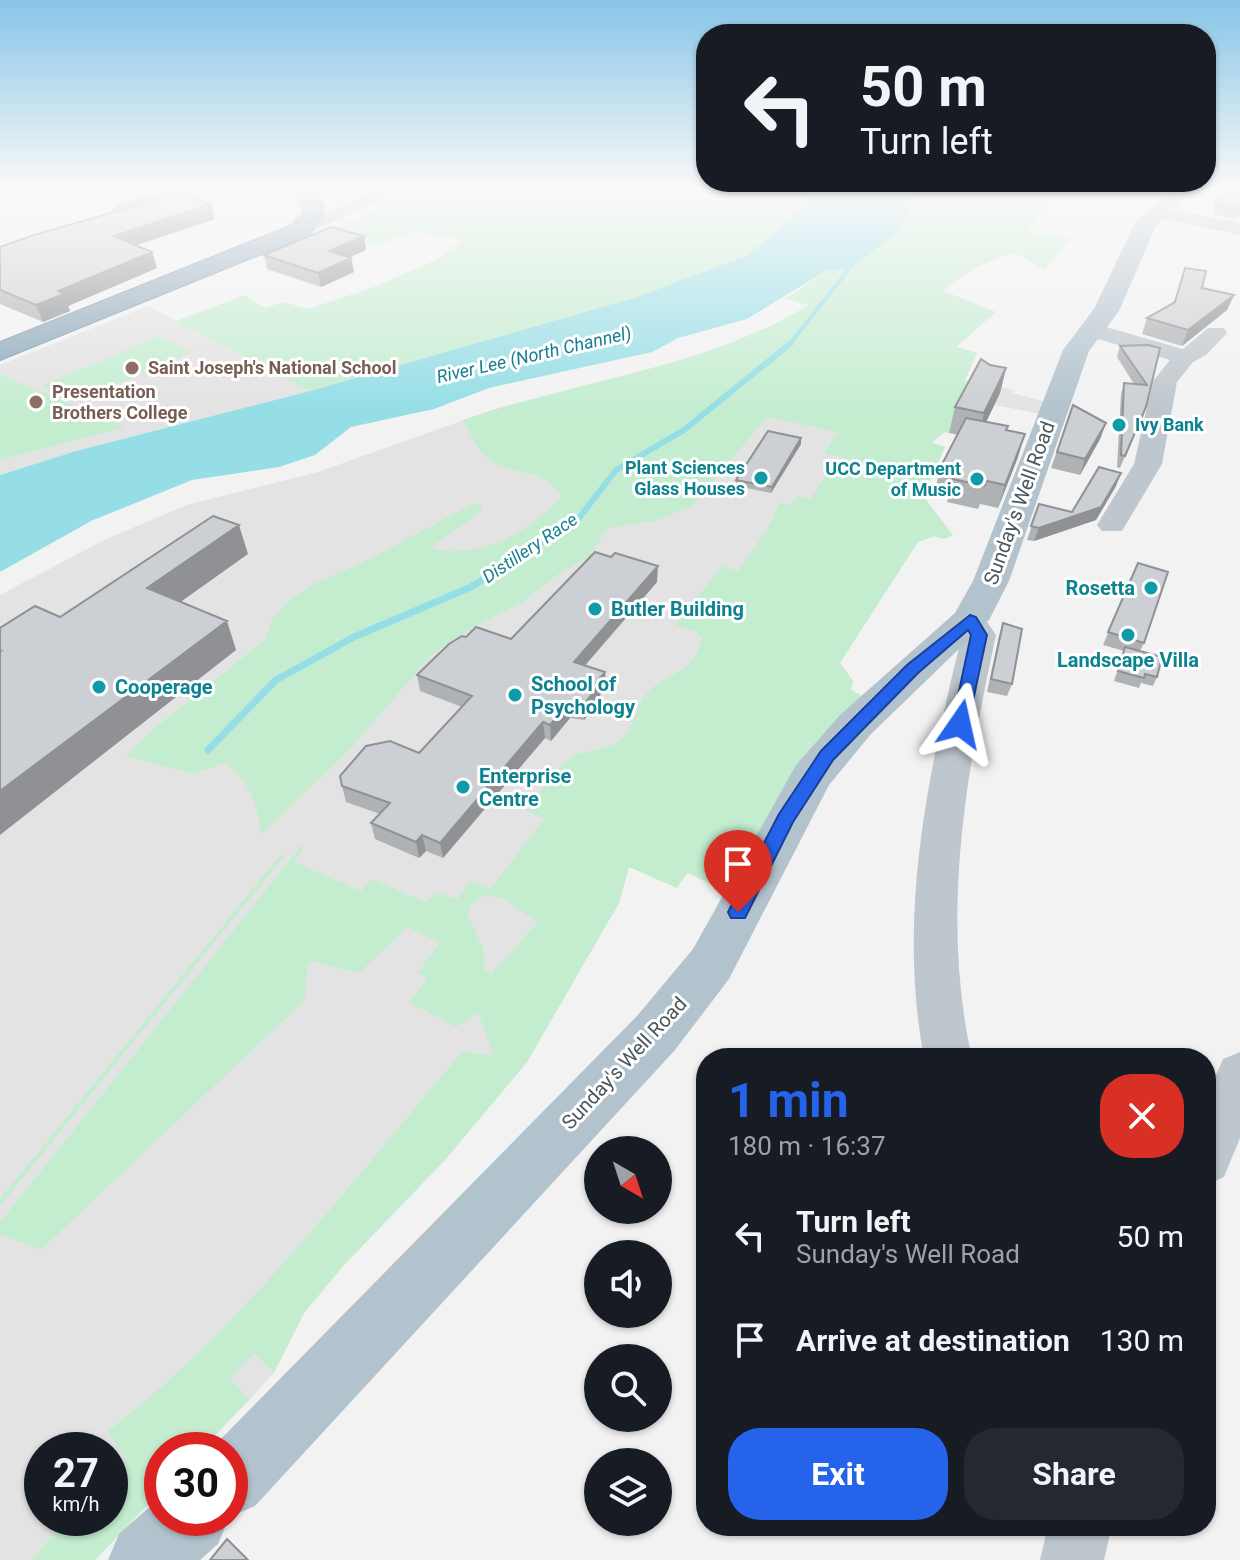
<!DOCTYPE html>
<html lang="en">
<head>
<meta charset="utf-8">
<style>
	:root { --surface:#171b24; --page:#242831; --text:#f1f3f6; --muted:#9ea1a6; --accent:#2563eb }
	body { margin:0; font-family:Roboto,sans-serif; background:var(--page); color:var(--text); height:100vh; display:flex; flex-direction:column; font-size:30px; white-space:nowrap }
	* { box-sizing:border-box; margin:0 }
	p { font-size:26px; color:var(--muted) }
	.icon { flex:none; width:44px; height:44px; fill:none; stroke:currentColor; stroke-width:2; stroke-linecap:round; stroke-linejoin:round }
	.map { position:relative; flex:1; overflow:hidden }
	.details { position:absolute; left:696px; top:1048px; width:520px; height:488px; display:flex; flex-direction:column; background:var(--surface); border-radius:32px; box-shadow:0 2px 6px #0004 }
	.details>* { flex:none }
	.banner { position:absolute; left:696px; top:24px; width:520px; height:168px; border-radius:32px; box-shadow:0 2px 6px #0004; background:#171b24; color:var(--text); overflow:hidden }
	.needle { width:52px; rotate:141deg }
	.tools { position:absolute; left:584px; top:1136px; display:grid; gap:16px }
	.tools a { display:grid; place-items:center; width:88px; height:88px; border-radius:50%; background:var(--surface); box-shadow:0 2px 6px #0004; font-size:40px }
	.speed { position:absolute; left:24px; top:1432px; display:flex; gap:16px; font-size:40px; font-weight:700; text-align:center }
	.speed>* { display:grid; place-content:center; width:104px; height:104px; border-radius:50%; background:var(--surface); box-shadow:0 2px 6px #0004; line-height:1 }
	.speed small { font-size:20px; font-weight:400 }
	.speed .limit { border:12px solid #d22; background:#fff; color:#111 }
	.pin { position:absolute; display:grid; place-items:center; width:68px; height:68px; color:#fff; margin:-82px -34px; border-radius:50% 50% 50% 0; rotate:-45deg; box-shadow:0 0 8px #0007 }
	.pin .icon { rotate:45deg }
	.me { position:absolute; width:88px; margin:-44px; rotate:11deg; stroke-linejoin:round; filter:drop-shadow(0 0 6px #0008) }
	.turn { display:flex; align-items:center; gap:28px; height:168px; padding:0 32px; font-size:36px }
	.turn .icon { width:104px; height:104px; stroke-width:2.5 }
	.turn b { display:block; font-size:56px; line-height:68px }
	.round { display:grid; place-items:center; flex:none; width:84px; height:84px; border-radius:32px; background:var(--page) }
	.head { display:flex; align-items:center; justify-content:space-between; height:136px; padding:0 32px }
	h1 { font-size:48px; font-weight:700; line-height:60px; color:var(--accent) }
	.cta { display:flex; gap:16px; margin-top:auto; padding:16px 32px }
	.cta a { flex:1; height:92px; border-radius:32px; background:var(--accent); color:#fff; font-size:32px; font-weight:700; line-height:92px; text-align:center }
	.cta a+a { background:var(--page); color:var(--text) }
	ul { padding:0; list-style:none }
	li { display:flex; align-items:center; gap:24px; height:104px; padding:0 32px }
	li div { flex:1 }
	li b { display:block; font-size:30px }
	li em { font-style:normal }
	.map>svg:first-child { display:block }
	.education { fill:#e4e3e3; fill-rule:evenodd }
	.green { fill:#c4edd0; fill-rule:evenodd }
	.water { fill:#95dee6 }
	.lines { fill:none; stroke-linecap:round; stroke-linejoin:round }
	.stream-far2 { stroke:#95dee6; stroke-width:4 }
	.stream-far1 { stroke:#95dee6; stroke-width:6 }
	.stream { stroke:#95dee6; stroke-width:7 }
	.highway-casing { stroke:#7894a8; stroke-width:2 }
	.minor { fill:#bec7cd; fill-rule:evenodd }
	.major { fill:#b3c3ce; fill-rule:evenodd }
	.highway { fill:#8da9bc; fill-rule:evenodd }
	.wall { fill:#afb2b5 }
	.shaded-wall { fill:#8f9194 }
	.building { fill:#cccfd3; stroke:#8f9194; stroke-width:2 }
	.route { fill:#2563eb; stroke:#184099; stroke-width:2 }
	.education-dot { fill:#8d6e63; stroke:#fff; stroke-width:3 }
	.culture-dot { fill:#0f9aa8; stroke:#fff; stroke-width:3 }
	.labels { text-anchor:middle; stroke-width:6; stroke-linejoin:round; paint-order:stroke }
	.far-water-label { font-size:18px; font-style:italic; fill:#16818e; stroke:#fff }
	.far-education-label { font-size:18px; font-weight:bold; fill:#785e54; stroke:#fff; text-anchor:start }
	.far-culture-label { font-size:18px; font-weight:bold; fill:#0d838f; stroke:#fff; text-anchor:end }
	.street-label { font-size:20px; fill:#4a575e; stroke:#fff }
	.culture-label { font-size:20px; font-weight:bold; fill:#0d838f; stroke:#fff; text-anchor:start }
</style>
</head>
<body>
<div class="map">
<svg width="1240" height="1560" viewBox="0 0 1240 1560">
	<rect width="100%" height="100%" fill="#f3f2f2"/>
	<path class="education" d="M810 304 977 353 965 380 1014 390 1013 393 1045 402 1041 414 994 405 978 439 945 432 933 440 932 444 945 447 923 496 953 535 945 539 934 536 918 542 852 640 840 663 853 681 851 690 864 697 732 893 687 873 677 888 629 867 619 903 527 1062 445 1160 344 1265 304 1313 274 1373 249 1400 201 1450H162V1490L95 1560H0V595L106 539 190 504 318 472 495 409 699 356 775 325ZM42 1450H110V1518H42Z
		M148 306 310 391 76 451 0 475V365Z"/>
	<path class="green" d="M419 190H809L799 212 746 256 728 264 637 297 310 391 176 321 245 295 265 308 283 302 308 309 374 287 436 260 462 240 414 231 378 246 324 229 376 212V207Z
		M918 190H978L1051 204 1027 232 1071 238 1045 270 1015 253C991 260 961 273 944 291L996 312 956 347 977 353 965 380 971 386 949 433 944 432 932 443 945 447 923 496 953 535 945 539 934 536 918 542 840 663 853 681 851 690 864 697 732 893 687 873 677 888 629 867 619 903 527 1062 445 1160 344 1265 304 1313 274 1372 254 1353 230 1378 249 1400 201 1450H162V1490L95 1560H31L60 1528 52 1518H110V1477L127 1458 107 1432C242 1328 352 1181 462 1052L494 1055 478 1013 456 1027 409 1002 428 978 417 973 440 943 408 927 359 973 308 961 305 1000 41 1250 0 1234V1222L301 846 305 845 294 862 361 891 372 879 427 903 436 892 457 899 471 881 490 889 544 819 527 811C537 797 560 761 576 755 592 748 608 751 622 738 634 727 636 707 646 694 666 671 692 677 702 639L697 632 675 625 722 566 738 571 768 528 780 502 790 505 797 496 810 499 833 465 841 466 845 458 824 454 837 432 767 417 692 506 654 521 608 528 588 558 560 573 521 603 475 626 434 653 347 752 261 835C257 804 251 783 225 763L194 774 125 756 153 729 265 640 272 619 289 600 314 584 364 562 474 503 483 506 479 513 430 548C479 561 529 532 561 497 547 467 511 476 488 459 477 450 470 432 463 420 578 380 703 369 809 305L785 299 829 269H849L897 234ZM486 895 505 900 538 922 491 975 485 969 484 950 467 913 471 904Z
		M159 336 191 352 78 401 41 386Z
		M0 374 125 427 0 460Z
		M281 854 285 855 0 1206V1199Z"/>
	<path class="water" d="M809 190H918L897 234 848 270 829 269 747 319 678 338 652 352 489 388 434 409 351 427 315 455 279 467 192 480 91 521 0 572V475L76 451 310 391 637 297 746 256 799 212Z"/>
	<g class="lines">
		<path class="stream-far2" d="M789 345 848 270 840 263"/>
		<path class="stream-far1" d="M540 543 579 518 616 470 684 430 791 343"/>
		<path class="stream" d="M208 750 276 680 354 637 471 587 543 541"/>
		<g class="highway-casing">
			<path id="highway" d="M167 190H199L196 194 124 217 113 211 116 206Z
				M294 190H316C329 209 325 221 308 235L0 360V342L292 225 304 212Z"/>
		</g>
		<path class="minor" d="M377 190H402L307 234 300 236 290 230Z
			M1156 206 1240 223V235L1149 216V208Z
			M1092 323 1183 349 1208 328H1224L1227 333 1206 355 1193 362 1177 382 1162 464 1122 531H1102L1097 525 1134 464 1153 381 1170 360 1084 335 1081 330 1084 325Z
			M970 610 981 613 996 635C966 775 940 916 972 1058H924C897 915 928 774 962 635L954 620 959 613Z
			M1240 1052V1138L1224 1177 1206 1185V1098L1223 1059Z
			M1048 1526H1112L1104 1560H1040Z"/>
		<path class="major" d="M1169 190H1192L1156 226 1119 311 1089 351 1009 581 989 620 871 734 829 785 729 979 675 1050 255 1506 230 1517V1450H210L637 1016 693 949 796 765 841 714 955 613 973 581 1063 350 1094 309 1135 223Z
			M162 1496V1518H229L218 1544 200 1560H108L119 1534Z"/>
		<use href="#highway" class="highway"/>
	</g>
	<path class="wall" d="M1240 190V216L1236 219 1212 214 1216 203Z
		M215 219 137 245 152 252 157 268 68 306 70 311 43 322 0 304V247Z
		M364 236 366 250 349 257 351 258 354 272 321 287 267 269 264 255Z
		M1185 268 1202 288 1234 295 1227 310 1182 346 1142 334 1147 318 1174 302Z
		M1120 346 1160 348 1141 418 1120 468 1117 467 1121 394 1124 383 1134 384 1117 357Z
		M990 365 1006 368 1000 393 986 422 1007 431 1018 457 998 508 980 504 978 509 947 502 949 495 935 491 940 468 958 435 949 433 955 407Z
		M1073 405 1106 423 1100 439 1080 475 1051 468Z
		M801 444 771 493 736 486V480Z
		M1116 486 1096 520 1034 541 1027 540 1039 504 1072 512Z
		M1138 563 1144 643 1140 651 1157 677 1153 686 1141 683 1139 688 1114 681 1124 651 1103 645Z
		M657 582 585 665 605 672 606 688 600 695 601 700 584 720 570 718 551 741 545 738 443 858 426 851 419 858 375 839 371 823 380 814 346 802 342 786 419 753 462 707 420 691 417 675 466 637 511 639Z
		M1003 623 1012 684 1007 696 987 692 999 636Z"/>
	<path class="shaded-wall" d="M211 204 215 219 119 251 114 236Z
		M364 236 366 250 332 265 329 251Z
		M152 252 157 268 68 306 70 311 43 322 36 305 58 291Z
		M351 258 354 272 321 287 318 273Z
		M1234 295 1227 310 1182 346 1188 330Z
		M1006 368 1000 393 978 439 984 413Z
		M1106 423 1100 439 1080 475 1085 459Z
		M1025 434 1018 457 998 508 1005 485Z
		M801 438V444L771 493 772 487Z
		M1121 473 1116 486 1096 520 1034 541 1039 528 1101 507Z
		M239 525 248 554 158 618 147 588Z
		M658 566 657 582 575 677 574 662Z
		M227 621 236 650 0 835V791Z
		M605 672 606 688 600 695 601 700 584 720V704L596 683Z
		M570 702V718L551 741 550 725Z
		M543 722 545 738 443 858 440 843Z
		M422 835 426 851 419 858 416 842Z"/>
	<path class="building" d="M1230 190H1240V208L1216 203Z
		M180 193 211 204 114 236 152 252 58 291 64 294 36 305 0 290V247L34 235Z
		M331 227 364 236 329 251 351 258 318 273 264 255Z
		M1185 268 1206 271 1202 288 1234 295 1188 330 1147 318 1175 302Z
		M1148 345 1160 348 1146 407 1125 456 1121 455 1124 383 1147 385 1120 346Z
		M981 359 990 365 1006 368 984 413 955 407Z
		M1073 405 1106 423 1085 459 1057 452Z
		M966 418 1008 426 1006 430 1025 434 1005 485 987 481 984 486 953 479 956 472 940 468Z
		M768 431 801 438 772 487 736 480Z
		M1099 467 1121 473 1101 507 1039 528 1031 526 1039 504 1072 512Z
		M213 516 239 525 147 588 227 621 0 791V652L1 651H0V628L35 606 60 617Z
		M595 552 611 557 615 553 658 566 574 662 605 672 596 683 600 684 584 704 570 702 550 725 543 722 440 843 422 835 416 842 371 823 390 803 342 786 340 776 366 746 390 741 419 753 472 696 417 675 449 644 462 636 466 637 476 627 511 639Z
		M1138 563 1168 572 1144 643 1108 632Z
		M1003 623 1022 629 1012 684 991 679Z
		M1125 647 1162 657 1157 677 1145 674 1144 678 1118 671Z
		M227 1539 248 1560H210Z"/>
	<linearGradient id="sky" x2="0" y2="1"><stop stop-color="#87c5e7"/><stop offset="0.46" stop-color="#faf9f9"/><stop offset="1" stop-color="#faf9f9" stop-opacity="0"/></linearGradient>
	<rect width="1240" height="409" fill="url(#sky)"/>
	<path class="route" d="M970 615 976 617 987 635 967 729H954L952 724 971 635 968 630 918 673 833 760 793 822 745 918H731L728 912 779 814 821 751 907 665Z"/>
	<g class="education-dot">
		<circle cx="132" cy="368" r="8"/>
		<circle cx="36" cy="402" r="8"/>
	</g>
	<g class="culture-dot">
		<circle cx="1119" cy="425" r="8"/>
		<circle cx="761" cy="478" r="8"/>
		<circle cx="977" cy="479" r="8"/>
		<circle cx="1151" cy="588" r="8"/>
		<circle cx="595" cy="609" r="8"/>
		<circle cx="1128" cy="635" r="8"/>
		<circle cx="99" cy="687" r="8"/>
		<circle cx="515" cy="695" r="8"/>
		<circle cx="463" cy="787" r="8"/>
	</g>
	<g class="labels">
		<g class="far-water-label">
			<text transform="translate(534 355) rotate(-13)" y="6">River Lee (North Channel)</text>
			<text transform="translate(530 548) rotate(-34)" y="6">Distillery Race</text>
		</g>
		<g class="far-education-label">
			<text x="148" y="374">Saint Joseph's National School</text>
			<text x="52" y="398">Presentation<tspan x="52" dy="21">Brothers College</tspan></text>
		</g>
		<g class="far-culture-label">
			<text x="1135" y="431" text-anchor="start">Ivy Bank</text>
			<text x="745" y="474">Plant Sciences<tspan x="745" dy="21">Glass Houses</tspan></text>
			<text x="961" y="475">UCC Department<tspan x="961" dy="21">of Music</tspan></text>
		</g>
		<g class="street-label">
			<text transform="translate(1019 503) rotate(-70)" y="7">Sunday's Well Road</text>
			<text transform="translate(624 1063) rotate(-47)" y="7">Sunday's Well Road</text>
		</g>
		<g class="culture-label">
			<text x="1135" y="595" text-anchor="end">Rosetta</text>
			<text x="611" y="616">Butler Building</text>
			<text x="1128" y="667" text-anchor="middle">Landscape Villa</text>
			<text x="531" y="691">School of<tspan x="531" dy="23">Psychology</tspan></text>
			<text x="115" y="694">Cooperage</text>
			<text x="479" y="783">Enterprise<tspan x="479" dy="23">Centre</tspan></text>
		</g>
	</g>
</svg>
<div class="tools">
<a><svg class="needle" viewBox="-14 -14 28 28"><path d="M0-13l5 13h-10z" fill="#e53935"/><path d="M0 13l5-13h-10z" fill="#9ea1a6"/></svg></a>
<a><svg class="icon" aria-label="sound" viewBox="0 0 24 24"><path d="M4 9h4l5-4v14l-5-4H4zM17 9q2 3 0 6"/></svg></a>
<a><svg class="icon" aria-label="search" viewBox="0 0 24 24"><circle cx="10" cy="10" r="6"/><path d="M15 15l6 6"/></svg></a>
<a><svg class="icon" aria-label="layers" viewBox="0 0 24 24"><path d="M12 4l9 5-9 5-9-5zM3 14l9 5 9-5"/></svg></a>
</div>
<div class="speed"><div>27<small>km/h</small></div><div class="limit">30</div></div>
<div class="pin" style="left:738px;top:912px;background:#d93025"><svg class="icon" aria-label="arrive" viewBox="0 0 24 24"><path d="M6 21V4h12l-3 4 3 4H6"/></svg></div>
<svg class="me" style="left:960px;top:724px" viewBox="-20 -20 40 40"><path d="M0-17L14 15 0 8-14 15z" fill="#2563eb" stroke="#fff" stroke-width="4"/></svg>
<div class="banner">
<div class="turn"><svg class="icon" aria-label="left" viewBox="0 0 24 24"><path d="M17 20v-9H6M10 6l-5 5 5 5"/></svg><div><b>50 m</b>Turn left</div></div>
</div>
<section class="details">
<div class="head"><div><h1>1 min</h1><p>180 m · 16:37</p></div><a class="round" style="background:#d93025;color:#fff"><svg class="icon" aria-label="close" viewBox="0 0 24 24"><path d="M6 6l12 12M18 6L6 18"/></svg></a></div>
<ul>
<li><svg class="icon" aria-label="left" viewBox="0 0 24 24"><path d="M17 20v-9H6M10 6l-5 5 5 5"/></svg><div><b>Turn left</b><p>Sunday's Well Road</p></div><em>50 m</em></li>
<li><svg class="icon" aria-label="arrive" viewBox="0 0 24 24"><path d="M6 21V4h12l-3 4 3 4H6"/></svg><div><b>Arrive at destination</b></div><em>130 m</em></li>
</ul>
<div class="cta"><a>Exit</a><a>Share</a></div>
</section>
</div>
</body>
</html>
